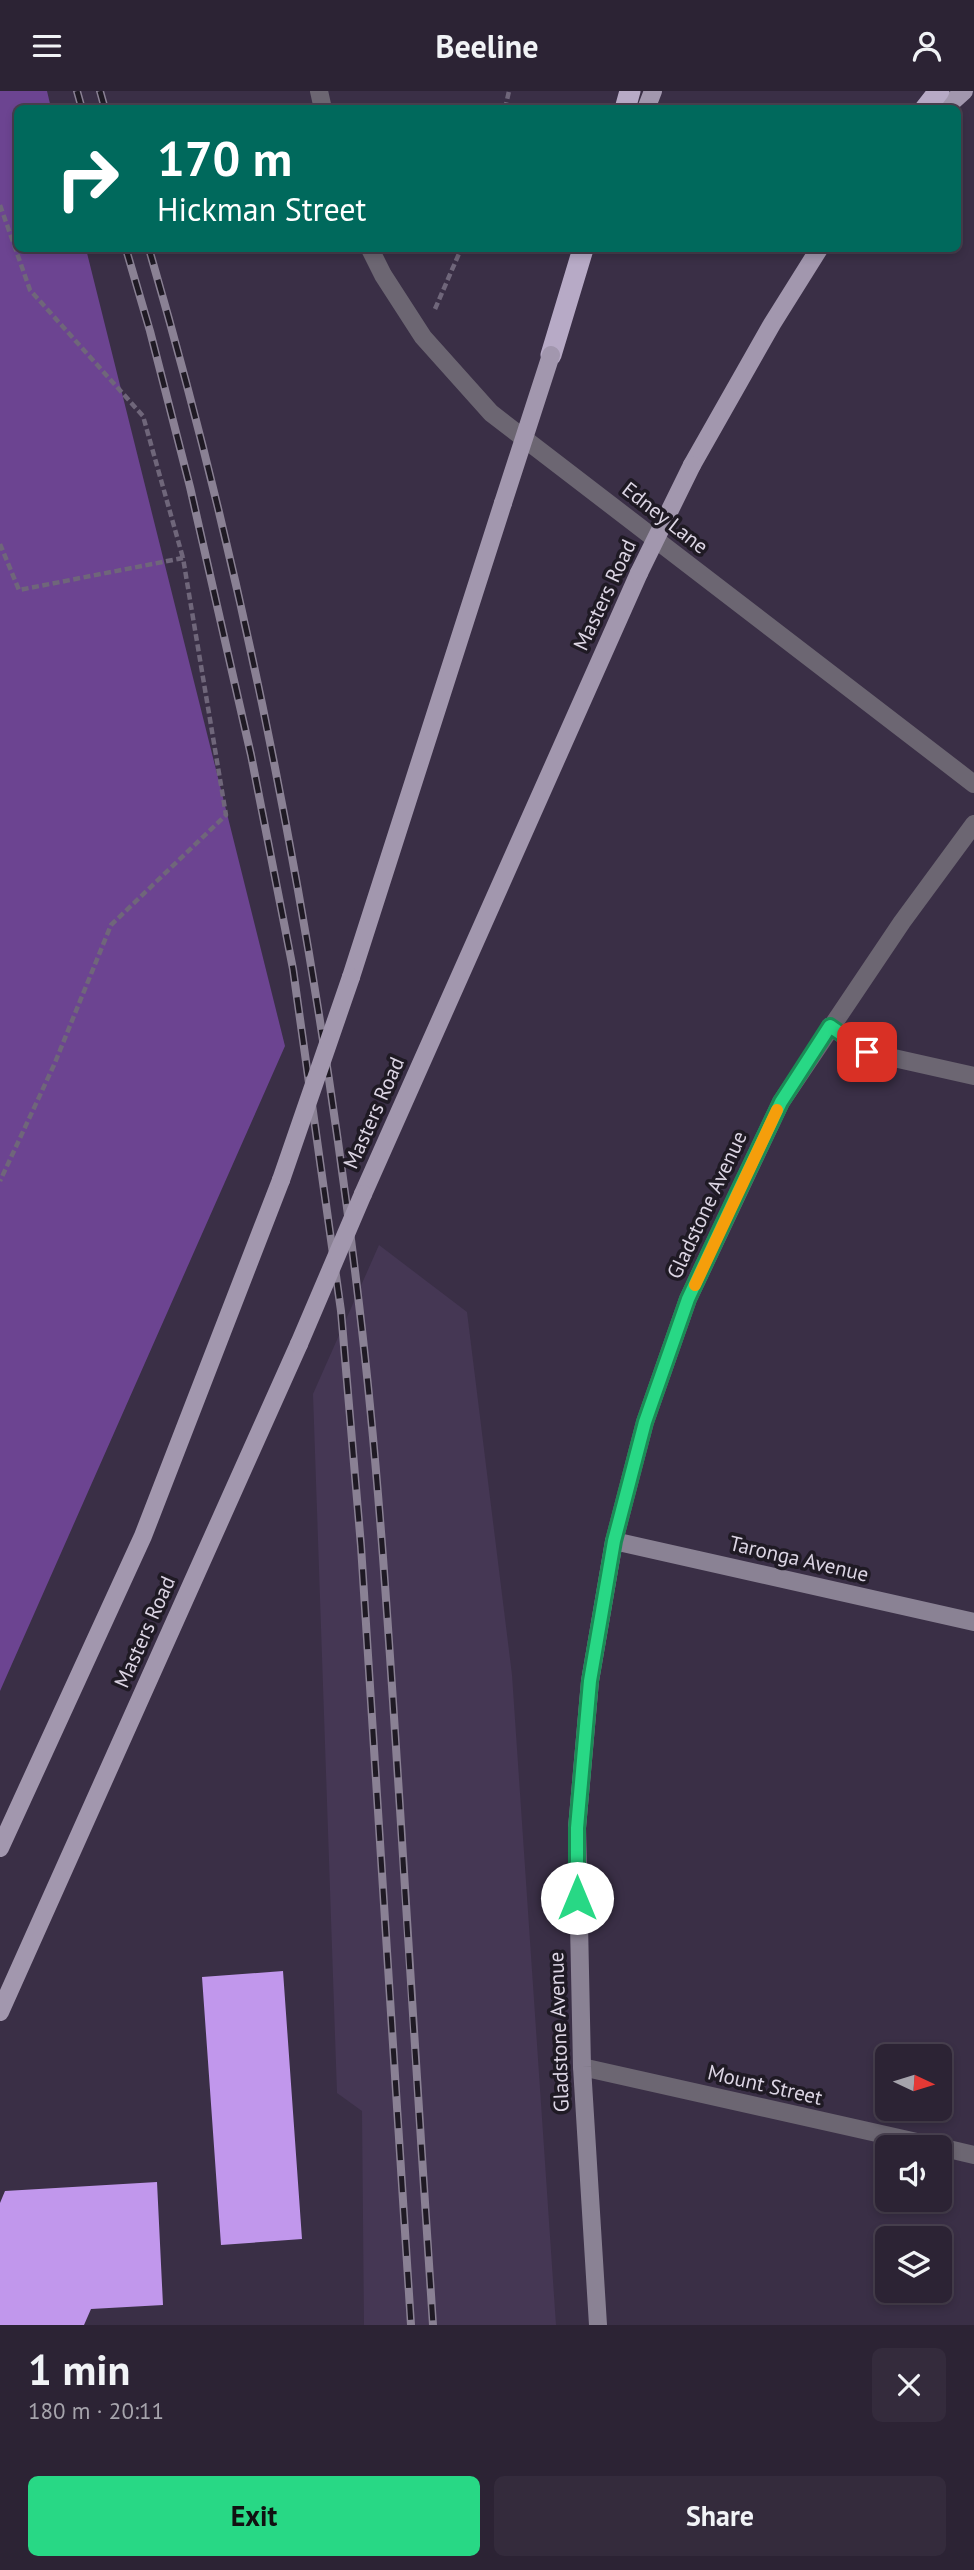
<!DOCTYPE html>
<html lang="en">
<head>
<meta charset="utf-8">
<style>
	:root { --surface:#2c2334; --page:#342b3c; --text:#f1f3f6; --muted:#a6a4ac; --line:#48404f; --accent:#28d885 }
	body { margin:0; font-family:"PT Sans",sans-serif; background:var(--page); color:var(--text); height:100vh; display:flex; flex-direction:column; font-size:26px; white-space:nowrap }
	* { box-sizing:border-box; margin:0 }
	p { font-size:23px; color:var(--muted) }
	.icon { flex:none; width:38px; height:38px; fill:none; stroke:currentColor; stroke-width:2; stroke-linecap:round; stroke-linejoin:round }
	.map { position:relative; height:2234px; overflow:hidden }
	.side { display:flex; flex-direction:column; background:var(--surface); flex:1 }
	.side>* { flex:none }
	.top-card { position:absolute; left:14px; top:14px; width:947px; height:147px; border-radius:10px; box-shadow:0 4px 10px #0003,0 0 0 2px var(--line); background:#00695c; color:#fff; overflow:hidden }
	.needle { width:46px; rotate:94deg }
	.tools { position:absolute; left:875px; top:1953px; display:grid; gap:14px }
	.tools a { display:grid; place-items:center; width:77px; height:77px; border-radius:10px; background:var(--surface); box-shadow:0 4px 10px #0003,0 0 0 2px var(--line); font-size:35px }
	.pin { position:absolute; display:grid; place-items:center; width:60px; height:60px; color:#fff; margin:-30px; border-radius:14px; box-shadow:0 4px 10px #0006 }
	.me { position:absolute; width:77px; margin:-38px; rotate:0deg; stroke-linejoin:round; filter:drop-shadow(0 0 5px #0008) }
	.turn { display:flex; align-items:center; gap:24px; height:147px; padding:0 28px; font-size:32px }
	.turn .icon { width:91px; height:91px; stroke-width:2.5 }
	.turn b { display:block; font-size:49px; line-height:60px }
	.round { display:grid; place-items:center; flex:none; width:74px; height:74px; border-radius:10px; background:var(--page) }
	.summary { display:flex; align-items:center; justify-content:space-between; height:119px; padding:0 28px }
	h1 { font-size:42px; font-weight:800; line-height:52px }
	.action { display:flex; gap:14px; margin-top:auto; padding:14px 28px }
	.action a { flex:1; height:80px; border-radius:10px; background:var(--accent); color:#111; font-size:28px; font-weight:800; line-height:80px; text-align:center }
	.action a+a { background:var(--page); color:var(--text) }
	header { display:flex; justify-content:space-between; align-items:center; height:91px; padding:0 28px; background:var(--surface); font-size:32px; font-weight:800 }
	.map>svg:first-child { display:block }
	.built { fill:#453754 }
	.green { fill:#6c4491 }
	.building { fill:#c197ec }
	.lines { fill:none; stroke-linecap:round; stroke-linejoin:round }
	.path { stroke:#6f667a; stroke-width:4.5; stroke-dasharray:7 3.5; stroke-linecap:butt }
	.minor { stroke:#6c6672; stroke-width:18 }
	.secondary { stroke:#8a8294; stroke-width:18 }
	.primary { stroke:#a297ae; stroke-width:18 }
	.motorway { stroke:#b7aac6; stroke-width:21 }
	.rail-casing { stroke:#8a8194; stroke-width:8 }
	.rail { stroke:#1f1a24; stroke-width:5; stroke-dasharray:16; stroke-linecap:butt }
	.primary-bridge { stroke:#a297ae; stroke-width:18 }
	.route-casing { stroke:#1a8c56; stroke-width:18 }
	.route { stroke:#28d885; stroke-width:12 }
	.slow { stroke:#f59e0b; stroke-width:12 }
	.labels { text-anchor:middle; stroke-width:7; stroke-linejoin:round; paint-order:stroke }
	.street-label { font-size:21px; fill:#dcd5e4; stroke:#1f1a24 }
</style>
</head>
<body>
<header><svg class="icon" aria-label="menu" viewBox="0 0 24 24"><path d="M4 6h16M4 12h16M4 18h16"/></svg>Beeline<svg class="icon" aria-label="person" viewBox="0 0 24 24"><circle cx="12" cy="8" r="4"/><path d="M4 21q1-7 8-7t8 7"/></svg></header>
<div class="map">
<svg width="974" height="2234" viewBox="0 0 974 2234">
	<rect width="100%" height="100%" fill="#3a2f46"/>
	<path class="built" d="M379 1154 467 1221 512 1584 556 2234H364L362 2020 337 2002 313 1303Z"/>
	<path class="green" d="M0 0H47L51 17 18 18V158H86L285 955 0 1600Z"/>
	<path class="building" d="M283 1880 302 2148 221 2154 202 1886Z
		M157 2091 163 2214 91 2218 84 2234H0V2112L5 2100Z"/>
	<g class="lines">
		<path class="path" d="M505 18 509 0
			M0 114 30 199 143 325 183 467
			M435 218 461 158
			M0 453 19 499 183 467 226 724 111 834 54 974 0 1090"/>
		<path class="minor" d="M319 0 323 18
			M370 158 383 184 423 246 491 322 974 693
			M830 935 867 961 974 985
			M614 1450 645 1331 688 1208 781 1011 902 831 974 733
			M582 1976 939 2056
			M940 2056 974 2064"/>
		<path class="secondary" d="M598 2234 582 1976 577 1737 590 1590 614 1450 974 1531"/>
		<path class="primary" d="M646 18 653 0
			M944 18 964 0
			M692 374 772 233 819 158
			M351 886 503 412
			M363 1103 639 482
			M0 1757 143 1445 281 1089
			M0 1921 299 1253"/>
		<path class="motorway" d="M625 18 630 0
			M925 18 939 0
			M551 264 583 158"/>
		<g class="rail-casing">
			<path id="rail" d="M77 0 82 18
				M100 0 105 18
				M126 158 150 240 190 396 251 664 293 878 341 1220 361 1455 411 2234
				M149 158C249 501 317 857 359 1213 379 1380 389 1549 400 1718 410 1890 422 2062 433 2234"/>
		</g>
		<use href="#rail" class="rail"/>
		<path class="primary-bridge" d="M503 412 551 264
			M639 482 692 374
			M281 1089 351 886
			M299 1253 363 1103"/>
	</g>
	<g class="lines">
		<g class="route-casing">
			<path id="route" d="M577 1807V1737L590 1590 614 1450 645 1331 688 1208 738 1101 781 1011 830 935 867 961"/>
		</g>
		<use href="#route" class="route"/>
		<path class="slow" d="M695 1194 777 1019"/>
	</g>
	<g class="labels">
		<g class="street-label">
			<text transform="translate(665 427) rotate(38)" y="7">Edney Lane</text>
			<text transform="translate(605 504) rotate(-65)" y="7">Masters Road</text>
			<text transform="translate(374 1022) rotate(-66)" y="7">Masters Road</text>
			<text transform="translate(707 1114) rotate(-65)" y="7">Gladstone Avenue</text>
			<text transform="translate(799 1468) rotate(13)" y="7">Taronga Avenue</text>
			<text transform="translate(145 1541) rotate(-66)" y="7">Masters Road</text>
			<text transform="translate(559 1941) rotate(-92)" y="7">Gladstone Avenue</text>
			<text transform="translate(765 1994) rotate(13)" y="7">Mount Street</text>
		</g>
	</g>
</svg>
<div class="tools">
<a><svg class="needle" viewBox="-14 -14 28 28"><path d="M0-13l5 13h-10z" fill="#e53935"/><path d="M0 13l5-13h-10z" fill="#a6a4ac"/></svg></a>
<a><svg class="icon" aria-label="sound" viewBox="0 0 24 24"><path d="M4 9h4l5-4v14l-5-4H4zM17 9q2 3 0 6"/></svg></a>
<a><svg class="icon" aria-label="layers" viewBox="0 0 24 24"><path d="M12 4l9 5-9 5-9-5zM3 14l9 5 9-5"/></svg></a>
</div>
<div class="pin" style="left:867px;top:961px;background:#d93025"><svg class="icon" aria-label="arrive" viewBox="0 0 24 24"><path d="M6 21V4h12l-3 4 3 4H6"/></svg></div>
<svg class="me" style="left:577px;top:1807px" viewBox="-20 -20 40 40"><circle r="19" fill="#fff"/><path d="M0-13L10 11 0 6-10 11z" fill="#28d885"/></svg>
<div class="top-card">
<div class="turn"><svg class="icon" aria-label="right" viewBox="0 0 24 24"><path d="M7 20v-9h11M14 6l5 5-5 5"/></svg><div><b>170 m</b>Hickman Street</div></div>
</div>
</div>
<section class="side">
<div class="summary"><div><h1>1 min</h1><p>180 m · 20:11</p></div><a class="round"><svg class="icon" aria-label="close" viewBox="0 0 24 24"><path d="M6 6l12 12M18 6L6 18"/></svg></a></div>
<div class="action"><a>Exit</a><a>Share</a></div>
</section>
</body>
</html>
